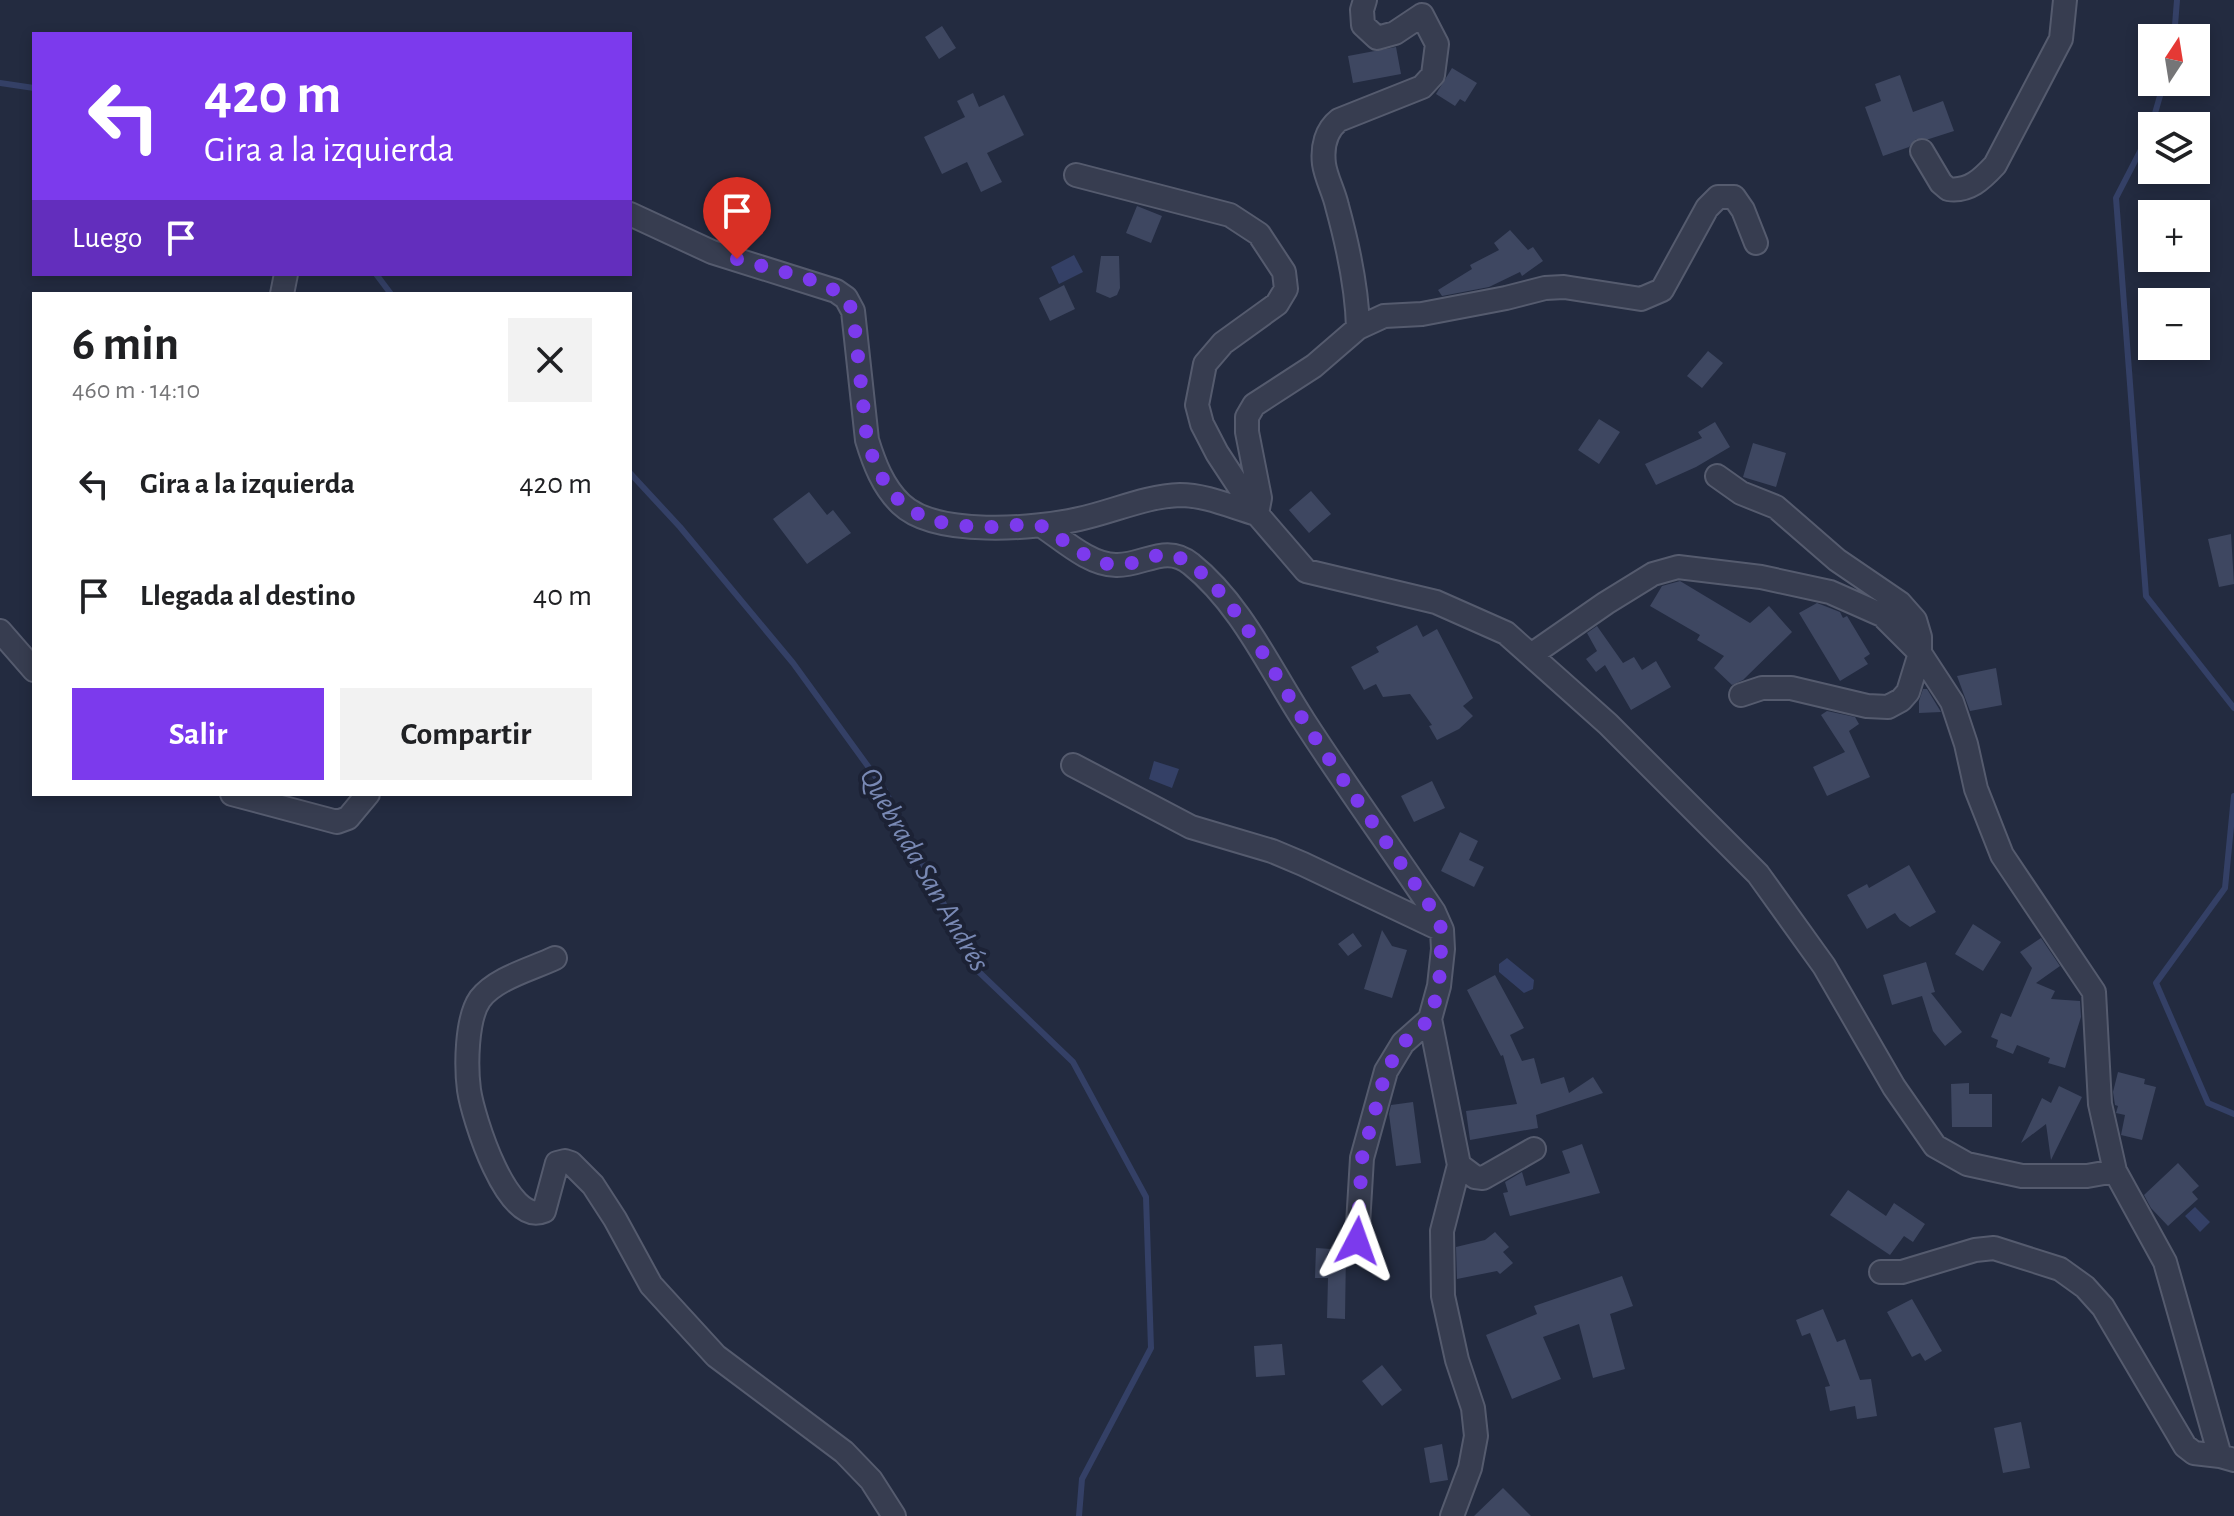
<!DOCTYPE html>
<html lang="es">
<head>
<meta charset="utf-8">
<style>
	:root { --surface:#fff; --page:#f2f2f2; --text:#202124; --muted:#757577; --accent:#7c3aed }
	body { margin:0; font-family:"Alegreya Sans",sans-serif; background:var(--page); color:var(--text); height:100vh; display:flex; flex-direction:column; font-size:30px; white-space:nowrap }
	* { box-sizing:border-box; margin:0 }
	p { font-size:26px; color:var(--muted) }
	.icon { flex:none; width:44px; height:44px; fill:none; stroke:currentColor; stroke-width:2; stroke-linecap:round; stroke-linejoin:round }
	.map { position:relative; flex:1; overflow:hidden }
	.details { position:absolute; left:32px; top:292px; width:600px; height:504px; display:flex; flex-direction:column; background:var(--surface); border-radius:0px; box-shadow:0 4px 12px #0003 }
	.details>* { flex:none }
	.banner { position:absolute; left:32px; top:32px; width:600px; height:244px; border-radius:0px; box-shadow:0 4px 12px #0003; background:#7c3aed; color:#fff; overflow:hidden }
	.needle { width:52px; rotate:12deg }
	.fabs { position:absolute; left:2138px; top:24px; display:grid; gap:16px }
	.fabs a { display:grid; place-items:center; width:72px; height:72px; border-radius:0px; background:var(--surface); box-shadow:0 4px 12px #0003; font-size:40px }
	.pin { position:absolute; display:grid; place-items:center; width:68px; height:68px; color:#fff; margin:-82px -34px; border-radius:50% 50% 50% 0; rotate:-45deg; box-shadow:0 0 8px #0007 }
	.pin .icon { rotate:45deg }
	.me { position:absolute; width:88px; margin:-44px; rotate:4deg; stroke-linejoin:round; filter:drop-shadow(0 0 6px #0008) }
	.turn { display:flex; align-items:center; gap:28px; height:168px; padding:0 40px; font-size:36px }
	.turn .icon { width:104px; height:104px; stroke-width:2.5 }
	.turn b { display:block; font-size:56px; line-height:68px }
	.then { display:flex; align-items:center; height:76px; padding:0 40px; background:#0003; gap:16px; font-size:30px }
	.round { display:grid; place-items:center; flex:none; width:84px; height:84px; border-radius:0px; background:var(--page) }
	.summary { display:flex; align-items:center; justify-content:space-between; height:136px; padding:0 40px }
	h1 { font-size:48px; font-weight:700; line-height:60px }
	.action { display:flex; gap:16px; margin-top:auto; padding:16px 40px }
	.action a { flex:1; height:92px; border-radius:0px; background:var(--accent); color:#fff; font-size:32px; font-weight:700; line-height:92px; text-align:center }
	.action a+a { background:var(--page); color:var(--text) }
	ul { padding:0; list-style:none }
	li { display:flex; align-items:center; gap:24px; height:112px; padding:0 40px }
	li div { flex:1 }
	li b { display:block; font-size:30px }
	li em { font-style:normal }
	.map>svg:first-child { display:block }
	.water { fill:#344066 }
	.lines { fill:none; stroke-linecap:round; stroke-linejoin:round }
	.stream { stroke:#344066; stroke-width:6 }
	.building { fill:#3e4761 }
	.minor-casing { stroke:#555b6e; stroke-width:26 }
	.minor { stroke:#373d50; stroke-width:22 }
	.route { stroke:#7c3aed; stroke-width:14; stroke-dasharray:0 25.2 }
	.labels { text-anchor:middle; stroke-width:8; stroke-linejoin:round; paint-order:stroke }
	.water-label { font-size:30px; font-style:italic; fill:#7989b4; stroke:#1c2235 }
</style>
</head>
<body>
<div class="map">
<svg width="2234" height="1516" viewBox="0 0 2234 1516">
	<rect width="100%" height="100%" fill="#232b40"/>
	<path class="water" d="M1074 255 1083 272 1059 284 1051 267Z
		M1154 761 1179 769 1172 788 1149 779Z
		M1507 958 1534 980 1533 989 1524 993 1499 972V964Z
		M2195 1207 2210 1222 2200 1232 2185 1216Z"/>
	<g class="lines">
		<path class="stream" d="M2174 38 2177 0
			M2164 82 2149 134 2116 198 2146 596 2234 708
			M0 83 34 88
			M376 274 391 294
			M630 473 680 527 793 663 883 787 979 972 1073 1062 1146 1197 1151 1348 1082 1479 1079 1516
			M2234 796 2225 888 2156 983 2208 1103 2234 1114"/>
	</g>
	<path class="building" d="M942 26 956 48 939 59 925 37Z
		M1396 47 1401 74 1353 83 1348 56Z
		M1452 68 1477 83 1465 102 1460 99 1455 106 1436 94Z
		M1900 75 1913 112 1943 101 1954 131 1929 139H1916L1909 147 1883 156 1865 107 1881 101 1875 84Z
		M973 93 979 107 1004 95 1024 135 987 153 1002 182 981 192 967 162 942 174 924 137 965 117 957 101Z
		M1137 206 1162 216 1151 243 1126 233Z
		M1510 230 1528 250 1533 247 1543 261 1522 276 1520 272 1489 287 1442 296 1438 290 1472 269 1470 265 1499 250 1494 243Z
		M1101 256H1119L1120 288 1117 295 1110 298 1096 292Z
		M1064 285 1075 309 1050 321 1039 298Z
		M1708 351 1723 363 1702 388 1687 376Z
		M1599 419 1620 432 1599 464 1578 450Z
		M1715 422 1730 447 1696 467 1656 485 1645 464 1702 438 1698 432Z
		M1753 443 1786 453 1776 487 1743 477Z
		M1311 491 1331 514 1309 533 1289 510Z
		M809 492 827 515 833 510 851 533 807 564 773 519Z
		M2231 534 2234 584 2219 587 2208 539Z
		M1680 581 1750 623 1769 606 1792 632 1743 680 1732 685 1714 668 1724 656 1697 640 1700 635 1650 606 1662 586Z
		M1817 603 1840 612 1843 618 1847 616 1870 654 1864 658 1868 664 1840 681 1799 613Z
		M1417 625 1423 637 1437 629 1473 698 1463 706 1473 716 1459 729 1437 740 1429 726 1432 725 1410 694 1383 697 1376 684 1364 690 1351 667 1379 652 1376 647Z
		M1597 626 1623 663 1634 657 1642 670 1656 661 1671 687 1631 710 1605 665 1596 672 1586 659 1597 651 1587 633Z
		M1996 668 2002 705 1970 711 1957 676Z
		M1923 689H1927L1941 712 1919 713V701Z
		M1827 711 1855 717 1859 724 1849 731 1870 777 1827 796 1813 767 1845 752 1821 715Z
		M1432 781 1445 808 1414 822 1401 796Z
		M1460 832 1478 841 1469 860 1484 867 1474 887 1441 871Z
		M1909 865 1936 912 1910 927 1900 920 1895 913 1867 929 1847 895 1867 884 1869 888Z
		M1973 924 2001 942 1983 971 1955 954Z
		M1382 930 1392 946 1407 950 1392 998 1364 989Z
		M1353 933 1362 946 1348 956 1338 944Z
		M2041 938 2060 966 2036 983 2055 991 2051 999 2080 1001 2081 1017 2065 1068 2048 1063 2050 1058 2017 1045 2013 1054 1996 1047 1998 1040 1991 1037 2001 1013 2011 1017 2032 968 2020 952Z
		M1926 962 1935 992 1931 993 1962 1032 1945 1046 1933 1031 1922 996 1892 1005 1883 975Z
		M1495 975 1524 1028 1510 1035 1522 1061 1534 1058 1541 1084 1564 1077 1569 1093 1593 1077 1603 1093 1536 1115 1538 1128 1470 1140 1466 1111 1517 1104 1503 1055 1501 1056 1467 990Z
		M2118 1072 2145 1079 2144 1084 2156 1087 2142 1140 2121 1135 2125 1115 2116 1113 2118 1106 2115 1105 2113 1092Z
		M1969 1083V1094H1992V1127H1952L1951 1084Z
		M2059 1086 2082 1097 2051 1160 2046 1124 2021 1143 2042 1098 2051 1103Z
		M1413 1102 1421 1163 1396 1166 1389 1114 1391 1105Z
		M1582 1144 1600 1193 1510 1216 1503 1193 1508 1192 1505 1182 1522 1172 1526 1186 1570 1173 1562 1151Z
		M2178 1163 2199 1186 2192 1192 2198 1199 2168 1226 2151 1208 2144 1195Z
		M1848 1190 1886 1216 1894 1203 1925 1224 1913 1242 1904 1236 1890 1255 1830 1215Z
		M1495 1232 1509 1247 1503 1252 1513 1263 1500 1274 1497 1271 1457 1279 1456 1247 1485 1240Z
		M1316 1248 1346 1250 1345 1319 1327 1318 1328 1278H1315Z
		M1622 1276 1633 1306 1610 1314 1625 1369 1593 1378 1579 1324 1543 1337 1561 1379 1512 1399 1486 1335 1537 1314 1534 1306Z
		M1912 1299 1942 1351 1925 1361 1920 1353 1912 1357 1887 1312Z
		M1823 1309 1837 1342 1845 1339 1860 1380 1871 1379 1877 1416 1857 1419 1855 1406 1830 1411 1825 1387 1830 1386 1810 1333 1802 1336 1796 1320Z
		M1282 1344 1285 1375 1256 1377 1254 1346Z
		M1382 1365 1402 1390 1382 1406 1362 1381Z
		M2021 1422 2030 1468 2003 1473 1994 1428Z
		M1442 1444 1448 1480 1430 1483 1424 1448Z
		M1503 1488 1531 1516H1474Z"/>
	<g class="lines">
		<g class="minor-casing">
			<path id="minor" d="M1922 151 1941 183 1948 189C1969 192 1982 179 1995 165L2061 39 2065 0
				M1076 175 1230 215 1259 234 1284 272 1286 289 1277 304 1223 343 1205 364 1197 405 1202 424 1217 453 1257 514 1306 571 1436 602 1506 633 1608 724 1758 874 1824 966 1894 1087 1935 1146 1967 1164 2022 1176H2087L2115 1171 2165 1262 2220 1456 2234 1460
				M630 214 712 252 836 291 846 298 853 311 867 440C874 463 883 487 901 504 935 537 1035 529 1079 519 1112 512 1146 496 1180 495 1206 495 1232 507 1257 514
				M282 294 286 274
				M1358 328 1384 316 1422 314 1506 298 1545 288 1564 287 1641 299 1662 290 1707 208 1718 197H1734L1743 210 1756 243
				M1717 476 1741 493 1776 507 1837 560 1900 603 1915 620 1920 637V653L1908 692 1901 700 1888 707 1867 706 1791 688H1762L1741 695
				M1257 514 1260 498 1247 432V417L1254 405 1314 366 1358 328C1357 286 1348 246 1337 206 1334 192 1326 178 1324 164 1322 147 1326 130 1339 120L1422 87 1433 75 1437 44 1422 15 1395 33 1377 38 1363 25 1362 10 1365 0
				M1042 526C1063 540 1090 565 1116 565 1143 566 1166 543 1191 564 1241 604 1270 669 1304 721 1346 786 1391 848 1434 912L1442 930 1443 949 1439 986 1430 1019 1459 1165 1442 1231 1443 1296 1457 1360 1473 1408 1476 1436 1470 1468 1452 1516
				M0 631 34 670
				M1531 655 1606 603 1653 574 1678 567 1761 577 1830 592 1882 615 1920 653 1952 702 1966 744 1976 789 2002 855 2094 992 2100 1104 2115 1171
				M1073 765 1191 827 1272 851 1303 864 1442 930
				M232 794 337 822 348 818 368 794
				M555 958C532 969 496 978 480 999 466 1019 466 1067 469 1090 473 1117 507 1227 544 1211L557 1163 565 1161 571 1163 593 1185 615 1219 651 1285 716 1356 844 1452 871 1480 894 1516
				M1459 1165 1475 1177 1483 1178 1534 1149
				M1357 1241 1362 1158 1386 1071 1403 1043 1430 1019
				M1881 1272H1902L1975 1250 1994 1248 2060 1269 2085 1287 2103 1307 2185 1446 2194 1453 2220 1456"/>
		</g>
		<use href="#minor" class="minor"/>
	</g>
	<g class="lines">
		<path class="route" d="M737 259C769 269 807 275 836 291 845 296 848 303 853 311L867 440C888 510 921 527 993 527 1007 527 1028 522 1041 526 1046 527 1052 533 1057 536 1074 548 1094 564 1116 565 1138 566 1159 547 1180 558 1226 580 1276 677 1304 721 1346 786 1391 848 1434 912L1442 930 1439 986 1430 1019 1403 1043 1386 1071 1362 1158 1357 1241"/>
	</g>
	<g class="labels">
		<g class="water-label">
			<text transform="translate(925 869) rotate(60)" y="10">Quebrada San Andrés</text>
		</g>
	</g>
</svg>
<div class="fabs">
<a><svg class="needle" viewBox="-14 -14 28 28"><path d="M0-13l5 13h-10z" fill="#e53935"/><path d="M0 13l5-13h-10z" fill="#757577"/></svg></a>
<a><svg class="icon" aria-label="layers" viewBox="0 0 24 24"><path d="M12 4l9 5-9 5-9-5zM3 14l9 5 9-5"/></svg></a>
<a>+</a>
<a>−</a>
</div>
<div class="pin" style="left:737px;top:259px;background:#d93025"><svg class="icon" aria-label="arrive" viewBox="0 0 24 24"><path d="M6 21V4h12l-3 4 3 4H6"/></svg></div>
<svg class="me" style="left:1357px;top:1241px" viewBox="-20 -20 40 40"><path d="M0-17L14 15 0 8-14 15z" fill="#7c3aed" stroke="#fff" stroke-width="4"/></svg>
<div class="banner">
<div class="turn"><svg class="icon" aria-label="left" viewBox="0 0 24 24"><path d="M17 20v-9H6M10 6l-5 5 5 5"/></svg><div><b>420 m</b>Gira a la izquierda</div></div>
<div class="then">Luego<svg class="icon" aria-label="arrive" viewBox="0 0 24 24"><path d="M6 21V4h12l-3 4 3 4H6"/></svg></div>
</div>
<section class="details">
<div class="summary"><div><h1>6 min</h1><p>460 m · 14:10</p></div><a class="round"><svg class="icon" aria-label="close" viewBox="0 0 24 24"><path d="M6 6l12 12M18 6L6 18"/></svg></a></div>
<ul>
<li><svg class="icon" aria-label="left" viewBox="0 0 24 24"><path d="M17 20v-9H6M10 6l-5 5 5 5"/></svg><div><b>Gira a la izquierda</b></div><em>420 m</em></li>
<li><svg class="icon" aria-label="arrive" viewBox="0 0 24 24"><path d="M6 21V4h12l-3 4 3 4H6"/></svg><div><b>Llegada al destino</b></div><em>40 m</em></li>
</ul>
<div class="action"><a>Salir</a><a>Compartir</a></div>
</section>
</div>
</body>
</html>
